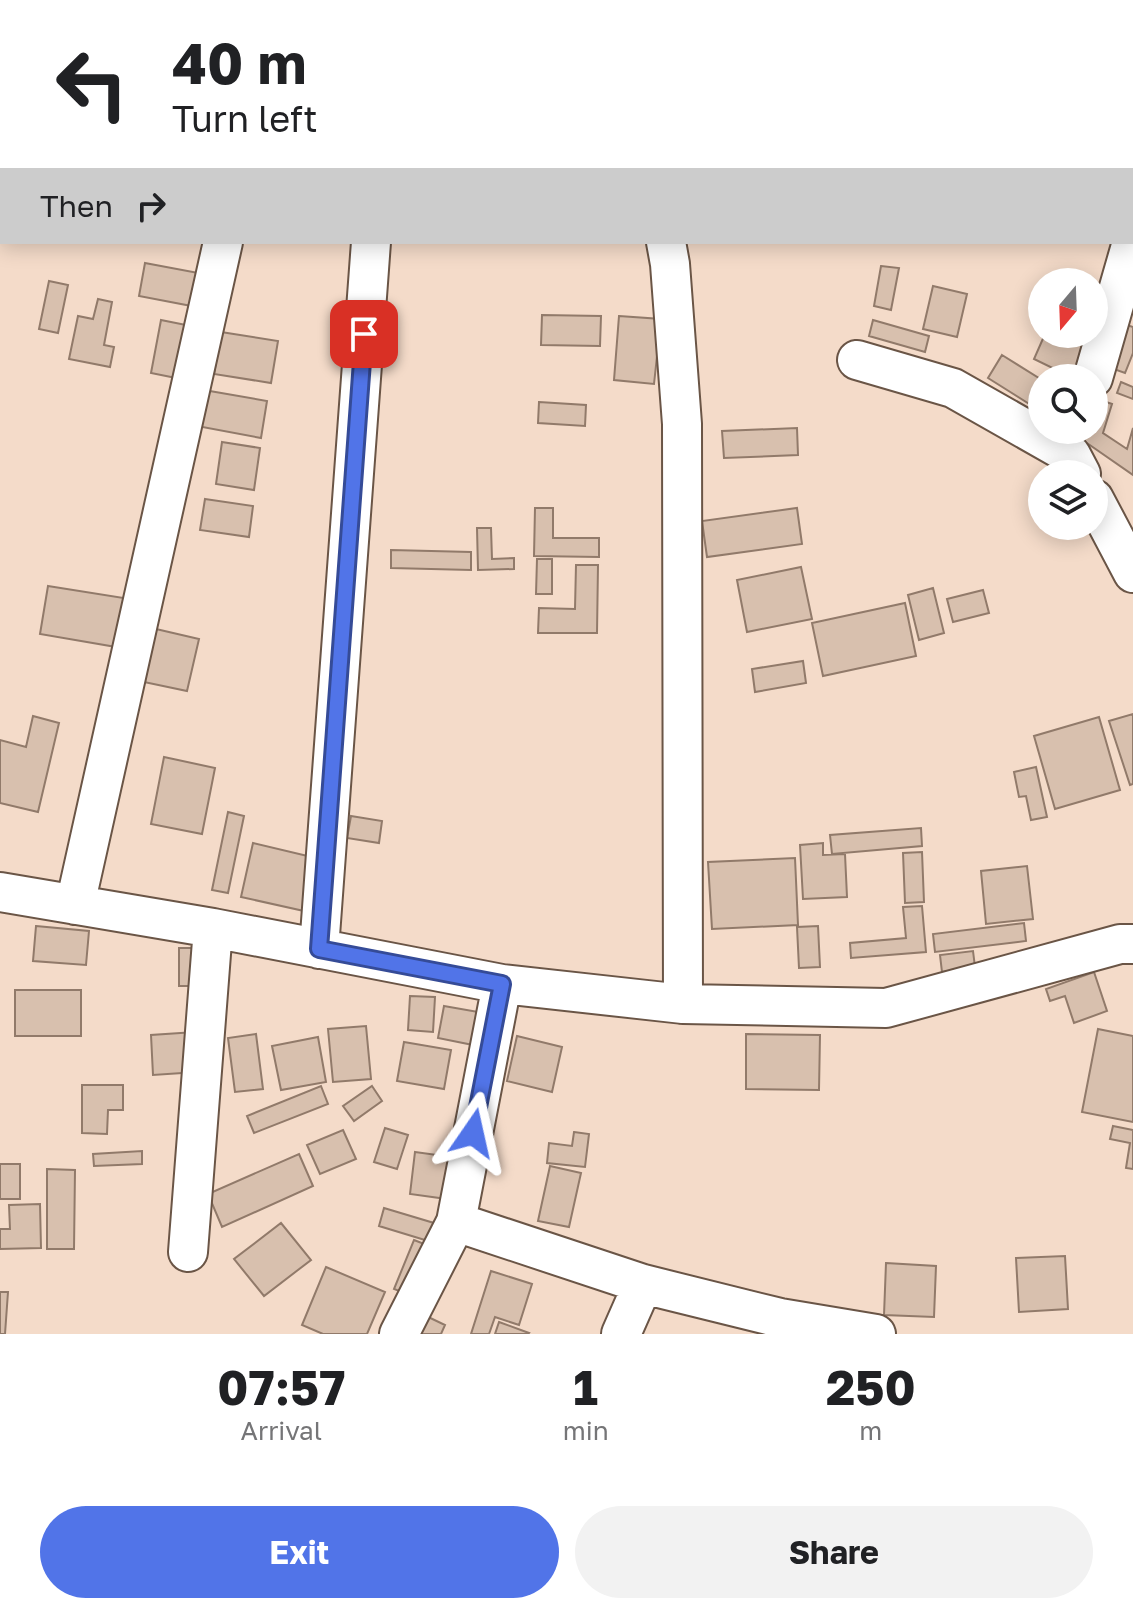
<!DOCTYPE html>
<html lang="en">
<head>
<meta charset="utf-8">
<style>
	:root { --surface:#fff; --page:#f2f2f2; --text:#202124; --muted:#757577; --accent:#5174e8 }
	body { margin:0; font-family:"Golos Text",sans-serif; background:var(--page); color:var(--text); height:100vh; display:flex; flex-direction:column; font-size:30px; white-space:nowrap }
	* { box-sizing:border-box; margin:0 }
	p { font-size:26px; color:var(--muted) }
	.icon { flex:none; width:44px; height:44px; fill:none; stroke:currentColor; stroke-width:2; stroke-linecap:round; stroke-linejoin:round }
	.map { position:relative; height:1334px; overflow:hidden }
	.panel { display:flex; flex-direction:column; background:var(--surface); flex:1 }
	.panel>* { flex:none }
	.hud { position:absolute; left:0px; top:0px; width:1134px; height:244px; box-shadow:0 4px 20px #0003; background:#fff; color:var(--text); overflow:hidden }
	.needle { width:52px; rotate:199deg }
	.fabs { position:absolute; left:1028px; top:268px; display:grid; gap:16px }
	.fabs a { display:grid; place-items:center; width:80px; height:80px; border-radius:50%; background:var(--surface); box-shadow:0 4px 20px #0003; font-size:40px }
	.pin { position:absolute; display:grid; place-items:center; width:68px; height:68px; color:#fff; margin:-34px; border-radius:16px; box-shadow:0 4px 12px #0006 }
	.me { position:absolute; width:88px; margin:-44px; rotate:11deg; stroke-linejoin:round; filter:drop-shadow(0 0 6px #0008) }
	.turn { display:flex; align-items:center; gap:28px; height:168px; padding:0 40px; font-size:36px }
	.turn .icon { width:104px; height:104px; stroke-width:2.5 }
	.turn b { display:block; font-size:56px; line-height:68px }
	.then { display:flex; align-items:center; height:76px; padding:0 40px; background:#0003; gap:16px; font-size:30px }
	.eta { display:flex; justify-content:space-evenly; align-items:center; height:136px; text-align:center }
	.eta b { font-size:48px; font-weight:700; line-height:56px }
	.button { display:flex; gap:16px; margin-top:auto; padding:16px 40px }
	.button a { flex:1; height:92px; border-radius:48px; background:var(--accent); color:#fff; font-size:32px; font-weight:700; line-height:92px; text-align:center }
	.button a+a { background:var(--page); color:var(--text) }
	.map>svg:first-child { display:block }
	.building { fill:#d8c0ae; stroke:#917a6a; stroke-width:2 }
	.lines { fill:none; stroke-linecap:round; stroke-linejoin:round }
	.minor-casing { stroke:#6a5546; stroke-width:42 }
	.minor { stroke:#fff; stroke-width:38 }
	.route-casing { stroke:#354b97; stroke-width:20 }
	.route { stroke:#5174e8; stroke-width:14 }
</style>
</head>
<body>
<div class="map">
<svg width="1133" height="1334" viewBox="0 0 1133 1334">
	<rect width="100%" height="100%" fill="#f4dbc9"/>
	<path class="building" d="M145 263 209 275 202 308 139 296Z
		M881 266 899 268 891 310 874 306Z
		M49 281 68 285 58 333 39 329Z
		M933 286 967 294 957 337 923 329Z
		M98 299 112 302 104 345 114 347 110 367 69 359 78 316 93 319Z
		M542 315 601 316 600 346 541 345Z
		M619 316 661 319 654 384 614 380Z
		M161 320 196 327 186 380 151 373Z
		M873 320 929 336 925 352 869 336Z
		M1124 324 1133 327V353L1125 373 1108 367Z
		M221 332 278 341 271 383 214 374Z
		M1045 334H1072L1096 346 1081 378H1073L1034 359Z
		M1002 355 1042 380V412L988 378Z
		M1121 382 1133 387V399L1117 393Z
		M204 390 267 401 261 438 197 426Z
		M1100 400 1112 404 1103 433 1127 449 1133 428V475L1084 441 1090 430H1094V418Z
		M539 402 586 405 585 426 538 423Z
		M797 428 798 455 724 458 722 431Z
		M222 442 260 448 254 490 216 484Z
		M205 499 253 506 249 537 200 530Z
		M535 508H553V538H599V557L534 556Z
		M797 508 802 544 707 557 702 521Z
		M477 528H491L492 559 514 558V569L478 570Z
		M391 550 471 552V570L391 568Z
		M537 559H552V594H536Z
		M576 565H598L597 633H538L539 608 575 609Z
		M801 567 812 619 747 632 737 580Z
		M48 586 130 599 122 648 40 634Z
		M933 588 944 633 919 640 908 595Z
		M983 590 989 613 953 622 947 599Z
		M905 603 916 656 823 676 812 623Z
		M156 629 199 639 187 691 144 682Z
		M803 661 806 683 755 692 752 669Z
		M1133 714V784L1130 785 1109 721Z
		M33 716 59 723 38 812 0 803V740L26 747Z
		M1099 717 1120 790 1055 809 1034 736Z
		M164 757 215 768 202 834 151 824Z
		M1036 767 1047 817 1031 820 1026 796 1019 797 1014 772Z
		M228 812 244 816 228 893 212 890Z
		M351 816 382 821 379 843 347 838Z
		M921 828 922 846 832 854 830 835Z
		M253 843 316 858 304 911 241 897Z
		M823 843V855L845 854 847 897 803 899 800 845Z
		M922 852 924 902 905 903 903 853Z
		M795 858 798 925 712 929 708 862Z
		M1027 866 1033 919 986 924 981 871Z
		M922 906 926 952 851 958 850 943 906 938 903 907Z
		M1024 923 1026 941 935 952 933 934Z
		M36 926 89 931 86 965 33 961Z
		M818 926 820 967 799 968 797 927Z
		M179 948H201L200 986H179Z
		M973 951 975 967 942 972 940 955Z
		M1094 972 1107 1011 1074 1023 1065 996 1050 1001 1046 989Z
		M15 990H81V1036H15Z
		M410 996 435 997 433 1032 408 1030Z
		M444 1006 484 1013 478 1046 438 1038Z
		M366 1026 371 1079 333 1082 328 1029Z
		M1098 1029 1133 1036V1122L1082 1112Z
		M195 1032 197 1072 153 1075 151 1035Z
		M256 1034 263 1089 235 1092 228 1038Z
		M746 1034 820 1035 819 1090 746 1089Z
		M517 1036 562 1047 552 1092 507 1081Z
		M318 1037 326 1082 281 1090 272 1046Z
		M404 1042 451 1050 444 1089 397 1081Z
		M82 1085H123V1110H108L107 1134 82 1133Z
		M321 1086 328 1104 254 1133 247 1116Z
		M372 1086 382 1101 354 1121 343 1106Z
		M1113 1126 1133 1130V1169L1126 1168 1130 1143 1110 1139Z
		M385 1128 408 1135 397 1169 374 1162Z
		M343 1130 356 1159 320 1174 307 1145Z
		M574 1132 589 1134 585 1167 547 1163 549 1143 572 1146Z
		M142 1151V1164L94 1166 93 1154Z
		M415 1152 452 1157 447 1199 410 1194Z
		M299 1154 313 1186 222 1227 208 1194Z
		M0 1164H20V1199H0Z
		M550 1166 581 1173 569 1227 538 1221Z
		M47 1169 75 1170 74 1249H47Z
		M40 1204 41 1248 0 1249V1229H10L9 1205Z
		M384 1208 444 1226 438 1244 379 1226Z
		M281 1223 311 1260 264 1296 234 1259Z
		M414 1240 432 1247 412 1296 394 1289Z
		M1065 1256 1068 1309 1019 1312 1016 1258Z
		M886 1263 936 1266 934 1317 884 1315Z
		M326 1267 385 1292 367 1334H323L302 1325Z
		M491 1271 532 1284 519 1325 495 1317 489 1334H471Z
		M0 1292H8L5 1334H0Z
		M422 1314 445 1325 441 1334H412Z
		M499 1322 529 1333 528 1334H495Z"/>
	<g class="lines">
		<g class="minor-casing">
			<path id="minor" d="M633 0V2
				M277 2V0
				M390 2 391 0
				M666 242 670 264 682 424 683 1004
				M857 360 953 388 1071 455 1081 474
				M1093 378 1132 242
				M1094 499 1133 573
				M0 892 213 928 502 984 683 1004 886 1008 1120 944H1133
				M75 905 223 242
				M319 949 371 242
				M456 1222 643 1284 780 1318 876 1334
				M188 1252 213 928
				M399 1334 456 1222 502 984
				M621 1334 643 1284"/>
		</g>
		<use href="#minor" class="minor"/>
	</g>
	<g class="lines">
		<g class="route-casing">
			<path id="route" d="M364 334 319 949 502 984 473 1133"/>
		</g>
		<use href="#route" class="route"/>
	</g>
</svg>
<div class="fabs">
<a><svg class="needle" viewBox="-14 -14 28 28"><path d="M0-13l5 13h-10z" fill="#e53935"/><path d="M0 13l5-13h-10z" fill="#757577"/></svg></a>
<a><svg class="icon" aria-label="search" viewBox="0 0 24 24"><circle cx="10" cy="10" r="6"/><path d="M15 15l6 6"/></svg></a>
<a><svg class="icon" aria-label="layers" viewBox="0 0 24 24"><path d="M12 4l9 5-9 5-9-5zM3 14l9 5 9-5"/></svg></a>
</div>
<div class="pin" style="left:364px;top:334px;background:#d93025"><svg class="icon" aria-label="arrive" viewBox="0 0 24 24"><path d="M6 21V4h12l-3 4 3 4H6"/></svg></div>
<svg class="me" style="left:473px;top:1133px" viewBox="-20 -20 40 40"><path d="M0-17L14 15 0 8-14 15z" fill="#5174e8" stroke="#fff" stroke-width="4"/></svg>
<div class="hud">
<div class="turn"><svg class="icon" aria-label="left" viewBox="0 0 24 24"><path d="M17 20v-9H6M10 6l-5 5 5 5"/></svg><div><b>40 m</b>Turn left</div></div>
<div class="then">Then<svg class="icon" aria-label="right" viewBox="0 0 24 24"><path d="M7 20v-9h11M14 6l5 5-5 5"/></svg></div>
</div>
</div>
<section class="panel">
<div class="eta">
<div><b>07:57</b><p>Arrival</p></div>
<div><b>1</b><p>min</p></div>
<div><b>250</b><p>m</p></div>
</div>
<div class="button"><a>Exit</a><a>Share</a></div>
</section>
</body>
</html>
